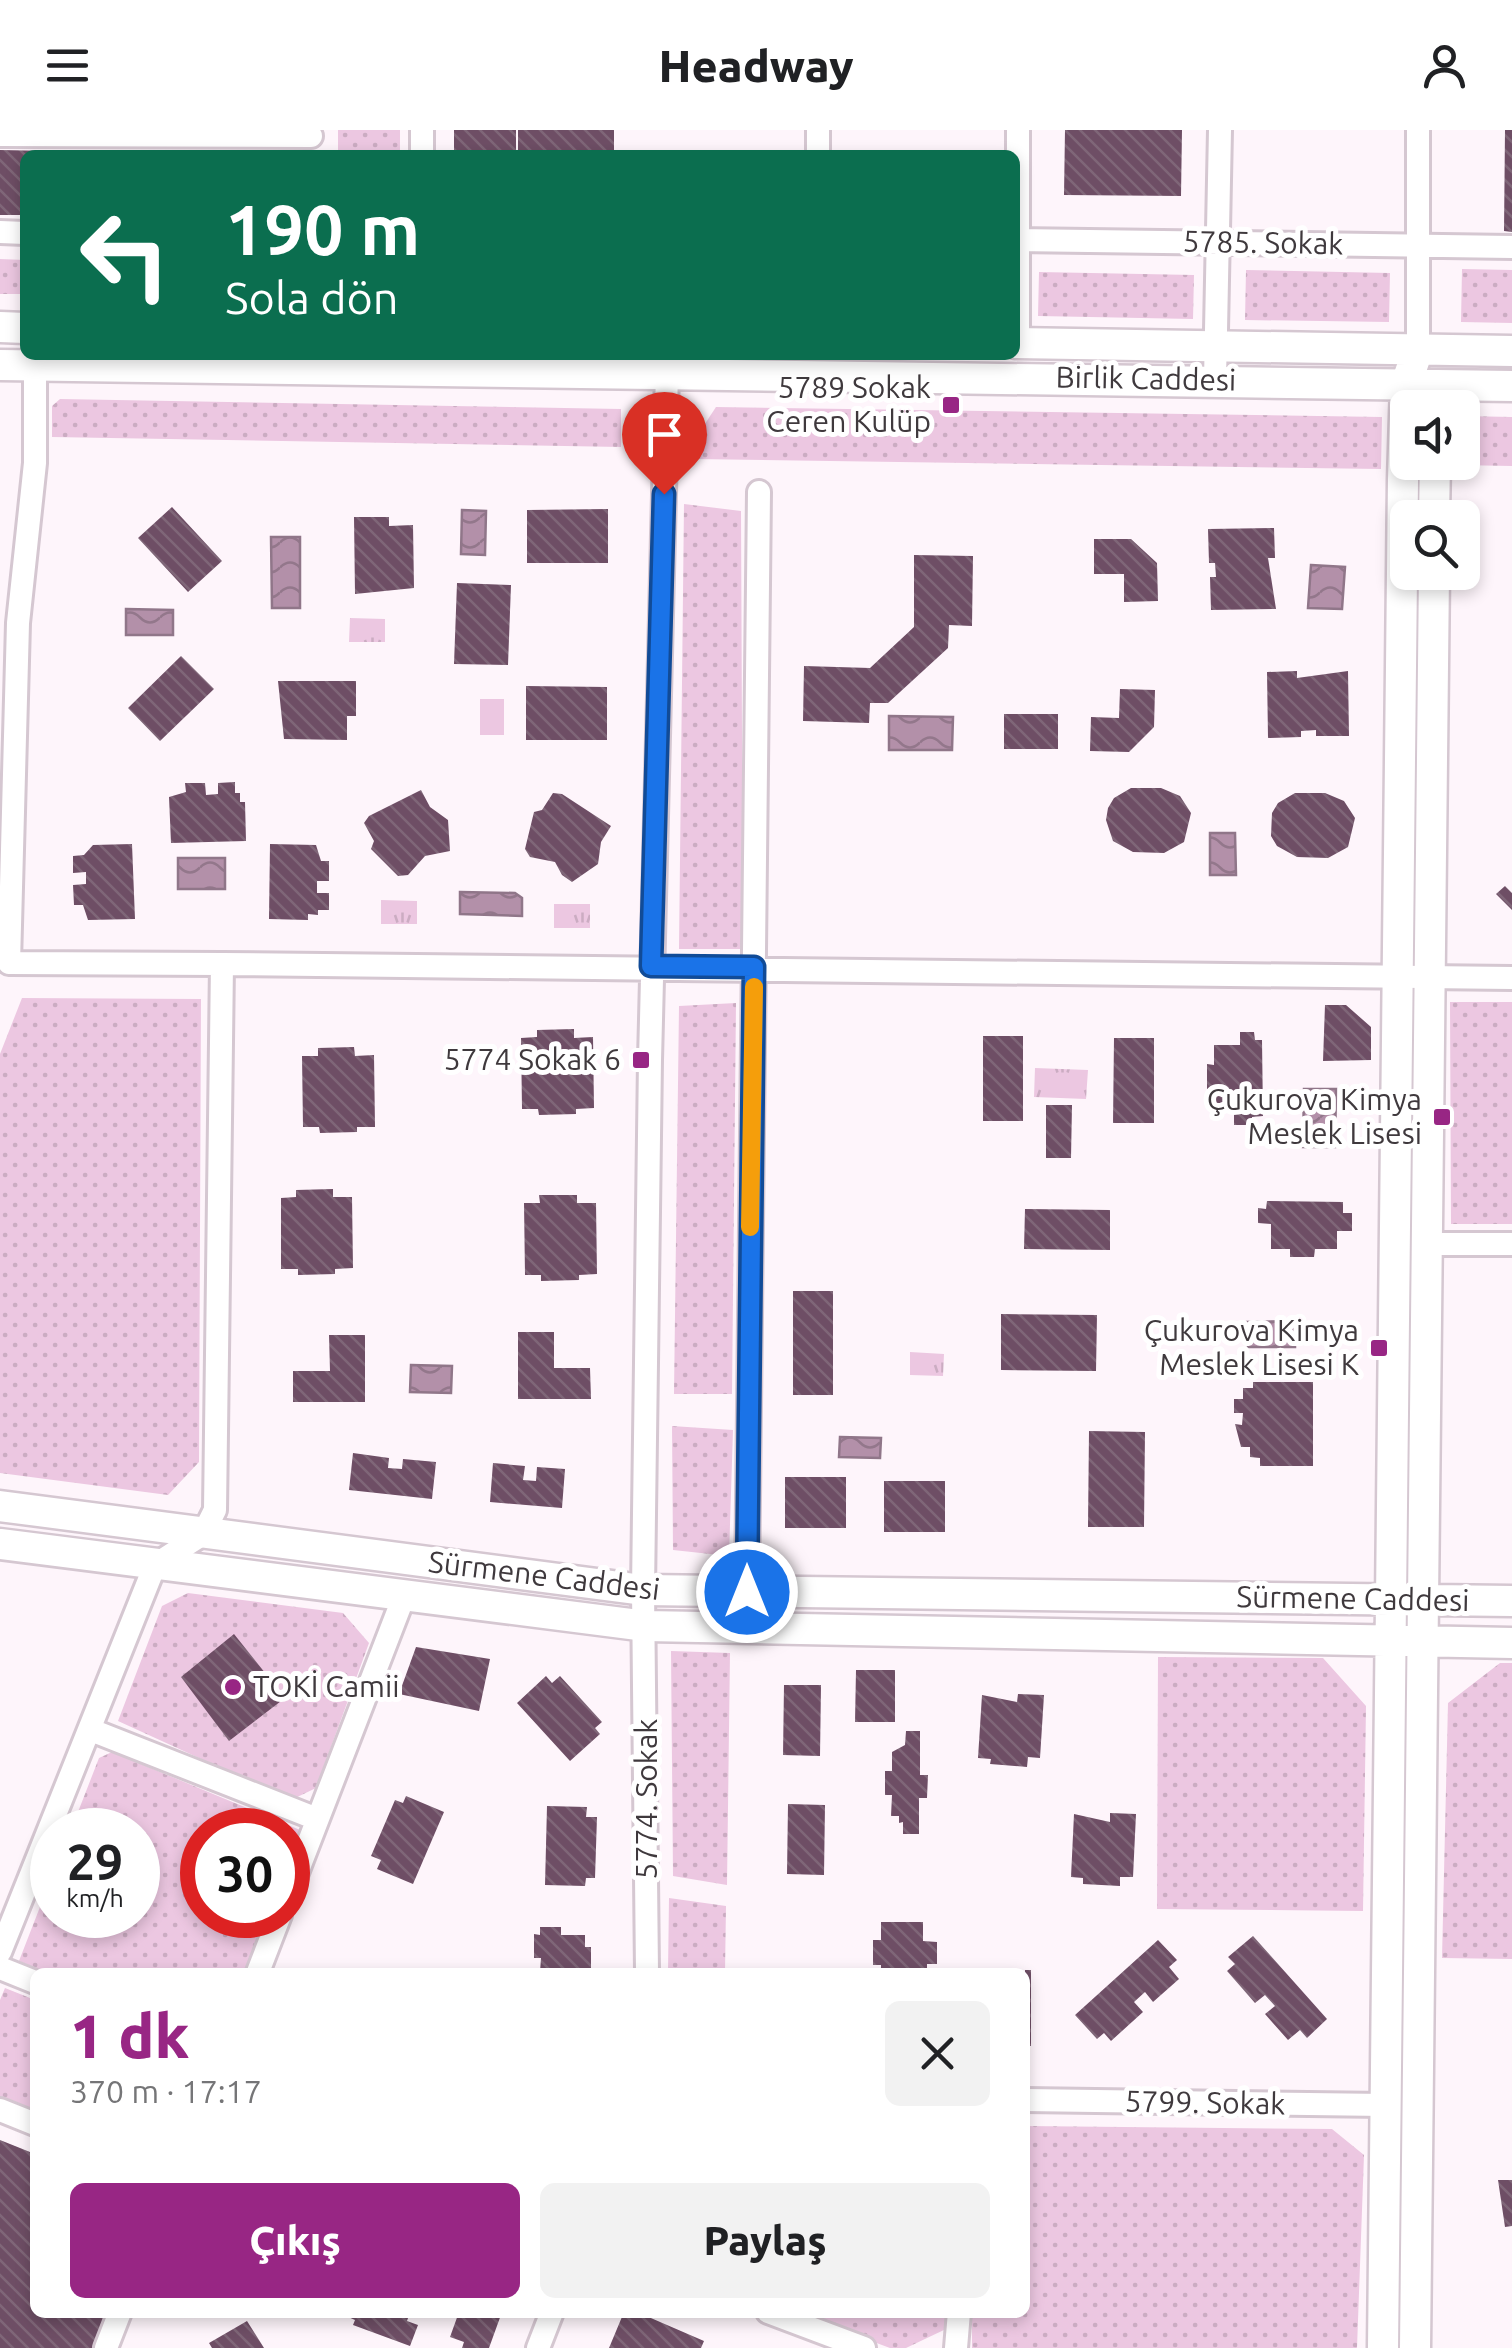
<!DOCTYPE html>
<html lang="tr">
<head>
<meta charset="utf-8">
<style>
	:root { --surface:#fff; --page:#f2f2f2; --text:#202124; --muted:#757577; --accent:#982684 }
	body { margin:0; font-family:Ubuntu,sans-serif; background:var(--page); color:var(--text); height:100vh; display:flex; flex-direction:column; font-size:38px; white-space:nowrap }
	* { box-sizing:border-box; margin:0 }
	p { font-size:32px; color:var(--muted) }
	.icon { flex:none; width:55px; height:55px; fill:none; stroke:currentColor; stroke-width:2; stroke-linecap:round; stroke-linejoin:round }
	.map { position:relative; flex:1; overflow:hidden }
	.details { position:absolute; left:30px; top:1838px; width:1000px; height:350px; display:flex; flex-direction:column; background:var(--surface); border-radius:15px; box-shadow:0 5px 15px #0003 }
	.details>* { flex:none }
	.guide { position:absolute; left:20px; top:20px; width:1000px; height:210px; border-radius:15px; box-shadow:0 5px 15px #0003; background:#0b6e4f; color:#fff; overflow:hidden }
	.tools { position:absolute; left:1390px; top:260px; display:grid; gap:20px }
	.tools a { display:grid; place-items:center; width:90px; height:90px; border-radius:15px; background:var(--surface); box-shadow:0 5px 15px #0003; font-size:50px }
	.speed { position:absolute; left:30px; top:1678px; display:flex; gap:20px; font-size:50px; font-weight:700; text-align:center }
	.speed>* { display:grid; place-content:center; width:130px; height:130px; border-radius:50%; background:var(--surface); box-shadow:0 5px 15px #0003; line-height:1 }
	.speed small { font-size:25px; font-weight:400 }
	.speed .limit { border:15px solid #d22; background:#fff; color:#111 }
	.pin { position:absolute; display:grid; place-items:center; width:85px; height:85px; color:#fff; margin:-102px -42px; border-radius:50% 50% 50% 0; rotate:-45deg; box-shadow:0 0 10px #0007 }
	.pin .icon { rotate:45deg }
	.me { position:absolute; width:110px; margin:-55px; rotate:0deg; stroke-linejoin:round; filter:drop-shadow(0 0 8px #0008) }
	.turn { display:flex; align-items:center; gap:35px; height:210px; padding:0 40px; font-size:45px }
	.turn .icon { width:130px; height:130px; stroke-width:2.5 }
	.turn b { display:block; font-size:70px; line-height:85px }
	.round { display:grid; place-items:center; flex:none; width:105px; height:105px; border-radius:15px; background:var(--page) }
	.headline { display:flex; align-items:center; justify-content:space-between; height:170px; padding:0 40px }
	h1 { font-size:60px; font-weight:800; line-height:75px; color:var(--accent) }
	.primary-button { display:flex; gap:20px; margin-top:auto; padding:20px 40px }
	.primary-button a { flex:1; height:115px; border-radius:15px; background:var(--accent); color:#fff; font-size:40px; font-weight:800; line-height:115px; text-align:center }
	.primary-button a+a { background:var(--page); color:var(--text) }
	header { display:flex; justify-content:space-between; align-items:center; height:130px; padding:0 40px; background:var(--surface); font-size:45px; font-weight:800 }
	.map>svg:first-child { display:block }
	.grass { fill:url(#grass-dots) }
	.park { fill:url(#park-tufts) }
	.water { fill:url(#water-waves); stroke:#907689; stroke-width:2.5 }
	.building { fill:url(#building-back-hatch) }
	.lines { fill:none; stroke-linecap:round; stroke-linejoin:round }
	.street-casing { stroke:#d5c7d1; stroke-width:28 }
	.secondary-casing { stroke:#d5c7d1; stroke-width:35 }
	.street { stroke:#fff; stroke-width:22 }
	.secondary { stroke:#fff; stroke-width:30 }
	.route-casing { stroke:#114b97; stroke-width:25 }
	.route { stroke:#1a73e8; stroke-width:18 }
	.slow { stroke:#f59e0b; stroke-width:18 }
	.poi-dot { fill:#982684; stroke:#fff; stroke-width:4 }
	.labels { text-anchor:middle; stroke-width:10; stroke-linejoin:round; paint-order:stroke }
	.street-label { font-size:30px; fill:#3f393d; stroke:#fff }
	.poi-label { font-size:30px; fill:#3f393d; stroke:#fff; text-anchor:end }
</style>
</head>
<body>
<header><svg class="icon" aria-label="menu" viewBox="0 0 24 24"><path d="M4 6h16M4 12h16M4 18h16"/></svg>Headway<svg class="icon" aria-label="person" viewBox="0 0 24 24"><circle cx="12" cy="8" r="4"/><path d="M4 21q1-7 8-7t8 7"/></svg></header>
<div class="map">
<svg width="1512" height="2218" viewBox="0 0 1512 2218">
	<defs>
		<pattern id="grass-dots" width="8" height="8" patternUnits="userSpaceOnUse" patternTransform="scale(2.5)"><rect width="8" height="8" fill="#ecc7e1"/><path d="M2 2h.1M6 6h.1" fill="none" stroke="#cbacc2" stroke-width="1.8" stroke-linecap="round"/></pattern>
		<pattern id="park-tufts" width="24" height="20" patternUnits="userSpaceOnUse" patternTransform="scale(2.5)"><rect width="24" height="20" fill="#ecc7e1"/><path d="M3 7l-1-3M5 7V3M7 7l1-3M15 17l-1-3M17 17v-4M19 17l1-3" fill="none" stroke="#cbacc2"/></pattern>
		<pattern id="water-waves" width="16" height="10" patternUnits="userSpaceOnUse" patternTransform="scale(2.5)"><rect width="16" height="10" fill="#b390a9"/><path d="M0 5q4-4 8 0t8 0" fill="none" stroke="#93778b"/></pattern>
		<pattern id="building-back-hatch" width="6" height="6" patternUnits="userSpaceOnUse" patternTransform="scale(2.5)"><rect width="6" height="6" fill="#6e4e65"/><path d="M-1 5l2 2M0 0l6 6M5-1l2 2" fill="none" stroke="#7f6678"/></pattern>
	</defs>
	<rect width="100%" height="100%" fill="#fef5fb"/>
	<path class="grass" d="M338 0H400V25H338Z
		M0 129 25 130V164H0Z
		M1462 139 1512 140V193L1461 192Z
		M1246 140 1390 143 1389 192 1245 190Z
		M1039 142 1194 145 1193 189 1038 186Z
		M60 269 621 279V317L52 307V276Z
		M716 277 1382 287 1381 339 694 329 695 309Z
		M1463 286 1512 287V336L1456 335 1462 332Z
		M684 374 741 381 743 819H679Z
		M22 868 201 869 199 1332 168 1365 0 1343V924Z
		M1450 872H1512V1094H1451Z
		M736 873 732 1264H674L679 876Z
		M672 1296 733 1300 729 1426 673 1420Z
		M188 1463 343 1483 369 1513 316 1658 291 1670 118 1591 162 1476Z
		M671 1521 730 1523 727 1755 673 1746Z
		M1158 1527 1323 1528 1366 1576 1363 1781 1157 1779Z
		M1500 1533H1512V1829L1442 1828 1448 1573Z
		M112 1622 300 1700 288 1733V1700H202V1785H268L246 1842H45L19 1831 52 1746V1785H138V1700H71L99 1628Z
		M669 1768 726 1776 725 1842H668Z
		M5 1858 35 1870V1985L0 1971V1870Z
		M1025 1996 1332 1999 1364 2025 1357 2218H972V2183L1025 2182Z
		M796 2183H946V2199L906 2218H890Z"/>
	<path class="park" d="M350 488 385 489V512H349Z
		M480 569H504V605H480Z
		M381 770 417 771V794H381Z
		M554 774H590V798H554Z
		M1035 938 1088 940 1086 969 1034 967Z
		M910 1222 944 1224 943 1246 910 1245Z"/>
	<path class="water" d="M462 380 486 381 485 425 461 424Z
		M271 407H300V478H272Z
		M1311 435 1345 437 1342 479 1308 478Z
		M126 479 173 480V505H126Z
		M889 586 953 587 952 620H889Z
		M1210 703H1235L1236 745H1210Z
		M178 728H225V759H178Z
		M460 762 515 763 522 768V786L460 784Z
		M1304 959H1336L1335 1017H1303Z
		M1295 1191V1217H1248L1247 1192Z
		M411 1235 452 1236 451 1263 410 1262Z
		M840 1307 881 1308 880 1328 839 1327Z"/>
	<path class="building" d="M454 0H516V25H454Z
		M518 0H614V25H518Z
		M1065 0H1182L1181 66 1064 65Z
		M1505 0H1512V102L1504 101Z
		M0 20 106 22V25H25V85H0Z
		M172 377 222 431 188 462 138 408Z
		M608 379V433H527V380Z
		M354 387H389V396L413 395 414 458 355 464Z
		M1274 398 1275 428H1268L1276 479 1211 480 1210 447H1216L1215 433H1209L1208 399Z
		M1094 409H1131L1157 433 1158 471 1124 472V444H1094Z
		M914 425 973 426 972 496 949 495 948 518 888 573H870L869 593 803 591 804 536 870 538 914 497Z
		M457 453 511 455 508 535 454 534Z
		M181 526 214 559 160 611 128 578Z
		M1297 541V548L1348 541 1349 606H1316V600L1301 601V607L1268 608 1267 542Z
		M278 551H356V586H347V610L284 609Z
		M526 556 607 557V610H526Z
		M1120 559 1155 560 1154 597 1129 622 1090 621 1091 587 1119 588Z
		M1004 584H1058V619H1004Z
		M235 652V663H240V672H245L246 711 171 713 169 667 186 662 185 653H205L206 665 218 664V653Z
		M1131 658H1161L1180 666 1191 683 1184 712 1164 723 1133 722 1113 711 1106 690 1108 678 1114 668Z
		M421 660 430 677 448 690 450 721 425 726 408 745 398 746 371 719 374 711 364 693 369 686Z
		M553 663 562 664 611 696 601 712 598 734 572 752 562 745 555 732 530 727 525 719 534 682 542 680Z
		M1295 663H1325L1344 671 1355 688 1348 717 1328 728 1297 727 1277 716 1271 706 1272 683 1278 673Z
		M132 714 135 789 88 790 83 775H74L73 755 86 754V742L73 743V726L84 725 93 715Z
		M270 714 316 715 321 731H329V751H317V763H329V780H318V785L308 784V790L269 789Z
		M1505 756 1512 763V780L1496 764Z
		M1325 875H1346L1371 897V930L1323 931Z
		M574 899V908L593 907 594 978 576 979V984L539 985 538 979H522L521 908 537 907V900Z
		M1240 902H1254L1255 910H1262L1263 986 1252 987V995H1234V981H1216V959H1207V934L1214 935V915H1240Z
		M983 906H1023V991H983Z
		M1114 908H1154V993H1113Z
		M354 917 355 926 374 925 375 997H357V1002L320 1003 319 997H303L302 926H318V918Z
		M1046 975H1072L1071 1028H1046Z
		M333 1059V1067H352L353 1138 335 1139V1144L298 1145V1139H281V1068L296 1067V1060Z
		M539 1065H577V1073H596L597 1144 579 1145V1150L541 1151V1145H525L524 1073H540Z
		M1267 1071 1343 1072V1083H1352V1101H1337V1119H1315L1314 1127H1290V1119H1271V1094L1258 1093V1078L1266 1079Z
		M1025 1079 1110 1080V1120L1024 1119Z
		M793 1161H833V1265H793Z
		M1001 1184 1097 1185 1096 1241 1001 1240Z
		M518 1202H554V1238H590L591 1269H518Z
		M329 1205H365V1272H293V1241H330Z
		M1253 1252H1313V1336H1260V1328L1250 1327V1317H1241L1235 1294 1242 1295 1243 1283H1234V1269H1243V1258H1253Z
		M1089 1301 1145 1302 1144 1397H1088Z
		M353 1323 389 1328 388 1338 402 1339 403 1329 436 1332 432 1369 349 1360Z
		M493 1333 525 1336 523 1350 536 1351 537 1337 565 1339 562 1378 490 1372Z
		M785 1347H846V1398H785Z
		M884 1351H945V1402H884Z
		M234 1504 285 1568 229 1611 181 1547Z
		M416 1517 490 1529 479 1581 399 1564Z
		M856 1540H895V1592H855Z
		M546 1546 552 1553 560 1546 602 1592 595 1598 600 1604 570 1631 517 1573Z
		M784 1555H821L820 1626 783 1625Z
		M1018 1564 1044 1565 1040 1628 1028 1627 1027 1637 990 1634 991 1629 978 1628 982 1565 1017 1572Z
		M906 1601H920V1645H928L927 1668H919V1704H903V1692L899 1693V1686H891L892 1665H885V1641H892V1622L905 1615Z
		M406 1666 444 1682 413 1754 377 1739 381 1730 371 1726 395 1670 403 1673Z
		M788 1674 825 1675 824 1745 787 1744Z
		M547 1676 587 1677 586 1687H597L595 1748H586L585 1756 545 1755Z
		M1110 1683 1136 1684 1133 1747H1120V1756L1083 1754V1748L1071 1747 1074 1684 1110 1692Z
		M881 1792H923V1811L937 1812V1834H927V1842H881V1835H873V1810H881Z
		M540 1797H561V1805H585V1817H591V1842H540L541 1828H534V1804L540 1805Z
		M1253 1806 1327 1889 1307 1908 1300 1900 1288 1910 1265 1884 1275 1876 1265 1865 1255 1873 1227 1841 1235 1834 1228 1827Z
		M1158 1810 1177 1830 1169 1837 1179 1849 1153 1872 1145 1862 1134 1872 1143 1882 1111 1911 1104 1903 1097 1909 1075 1885Z
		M1025 1840H1031V1916H1025Z
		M0 2010 35 2024V2182H112L99 2218H0Z
		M1498 2050H1512V2096L1505 2097Z
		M337 2182H410L407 2191 418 2195 410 2216 353 2195 355 2190Z
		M459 2182H502L489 2218H462L464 2212 450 2207Z
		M624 2182H637L704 2211 701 2218H609Z
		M247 2191 264 2218H212L209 2213Z"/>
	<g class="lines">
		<g class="street-casing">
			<path id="street" d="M1018 0V213
				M1418 0V220
				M0 5 311 6
				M422 25V0
				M818 25V0
				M0 102 25 103
				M1015 110 1512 117
				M35 235V333L18 493 9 833 222 834
				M1215 250 1220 0
				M1426 1114H1512
				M747 1461 759 362
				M91 1600 317 1689
				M288 1766 404 1466
				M0 1822 155 1435 203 1404 215 1380 222 834 1512 848
				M0 1838 35 1852
				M258 1842 280 1785
				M647 1842 643 1460 650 930 667 242
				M1025 1970 1385 1975
				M0 1980 35 1994
				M768 2182 864 2218
				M106 2218 120 2182
				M538 2218 552 2182
				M956 2218 959 2182"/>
		</g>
		<g class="secondary-casing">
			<path id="secondary" d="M0 197 25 198
				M1015 213 1512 221
				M0 235 1512 256
				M1434 388 1435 332
				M0 1376 643 1460 1512 1471
				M0 1414 646 1496 1512 1513
				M1383 2218 1403 350 1406 254 1418 220
				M1415 2218 1434 442"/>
		</g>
		<use href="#street" class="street"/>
		<use href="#secondary" class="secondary"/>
	</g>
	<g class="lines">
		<g class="route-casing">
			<path id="route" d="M664 364 651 836 754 837 747 1462"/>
		</g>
		<use href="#route" class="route"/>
		<path class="slow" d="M750 1097 754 857"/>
	</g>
	<g class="poi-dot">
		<rect x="941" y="265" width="20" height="20" rx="5"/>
		<rect x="631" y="920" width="20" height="20" rx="5"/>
		<rect x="1432" y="977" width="20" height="20" rx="5"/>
		<rect x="1369" y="1208" width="20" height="20" rx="5"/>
		<circle cx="233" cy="1557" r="10"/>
	</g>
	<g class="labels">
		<g class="street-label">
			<text transform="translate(1263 113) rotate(1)" y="10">5785. Sokak</text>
			<text transform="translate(1146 249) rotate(1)" y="10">Birlik Caddesi</text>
			<text transform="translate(544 1446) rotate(7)" y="10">Sürmene Caddesi</text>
			<text transform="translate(1353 1469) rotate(1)" y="10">Sürmene Caddesi</text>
			<text transform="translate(647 1669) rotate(-90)" y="10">5774. Sokak</text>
			<text transform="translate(1205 1973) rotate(1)" y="10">5799. Sokak</text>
		</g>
		<g class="poi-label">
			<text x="931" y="268">5789 Sokak<tspan x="931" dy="34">Ceren Kulüp</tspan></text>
			<text x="621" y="940">5774 Sokak 6</text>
			<text x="1422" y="980">Çukurova Kimya<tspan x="1422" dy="34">Meslek Lisesi</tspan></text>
			<text x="1359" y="1211">Çukurova Kimya<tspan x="1359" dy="34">Meslek Lisesi K</tspan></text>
			<text x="253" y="1567" text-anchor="start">TOKİ Camii</text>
		</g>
	</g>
</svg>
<div class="tools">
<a><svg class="icon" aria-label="sound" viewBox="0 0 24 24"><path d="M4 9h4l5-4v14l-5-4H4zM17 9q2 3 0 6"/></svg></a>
<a><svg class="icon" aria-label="search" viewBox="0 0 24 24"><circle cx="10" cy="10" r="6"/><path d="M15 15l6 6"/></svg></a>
</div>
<div class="speed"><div>29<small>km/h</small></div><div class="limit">30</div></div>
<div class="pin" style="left:664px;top:364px;background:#d93025"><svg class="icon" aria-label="arrive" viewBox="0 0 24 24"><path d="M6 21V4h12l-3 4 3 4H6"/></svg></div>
<svg class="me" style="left:747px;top:1462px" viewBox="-20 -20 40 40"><circle r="17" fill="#1a73e8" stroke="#fff" stroke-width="3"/><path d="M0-11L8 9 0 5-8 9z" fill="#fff"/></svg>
<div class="guide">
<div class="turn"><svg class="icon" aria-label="left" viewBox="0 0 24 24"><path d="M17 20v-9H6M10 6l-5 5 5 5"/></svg><div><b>190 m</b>Sola dön</div></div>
</div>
<section class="details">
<div class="headline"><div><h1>1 dk</h1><p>370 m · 17:17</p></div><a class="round"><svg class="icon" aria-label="close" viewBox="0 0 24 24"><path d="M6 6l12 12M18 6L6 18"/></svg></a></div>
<div class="primary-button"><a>Çıkış</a><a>Paylaş</a></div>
</section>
</div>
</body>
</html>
